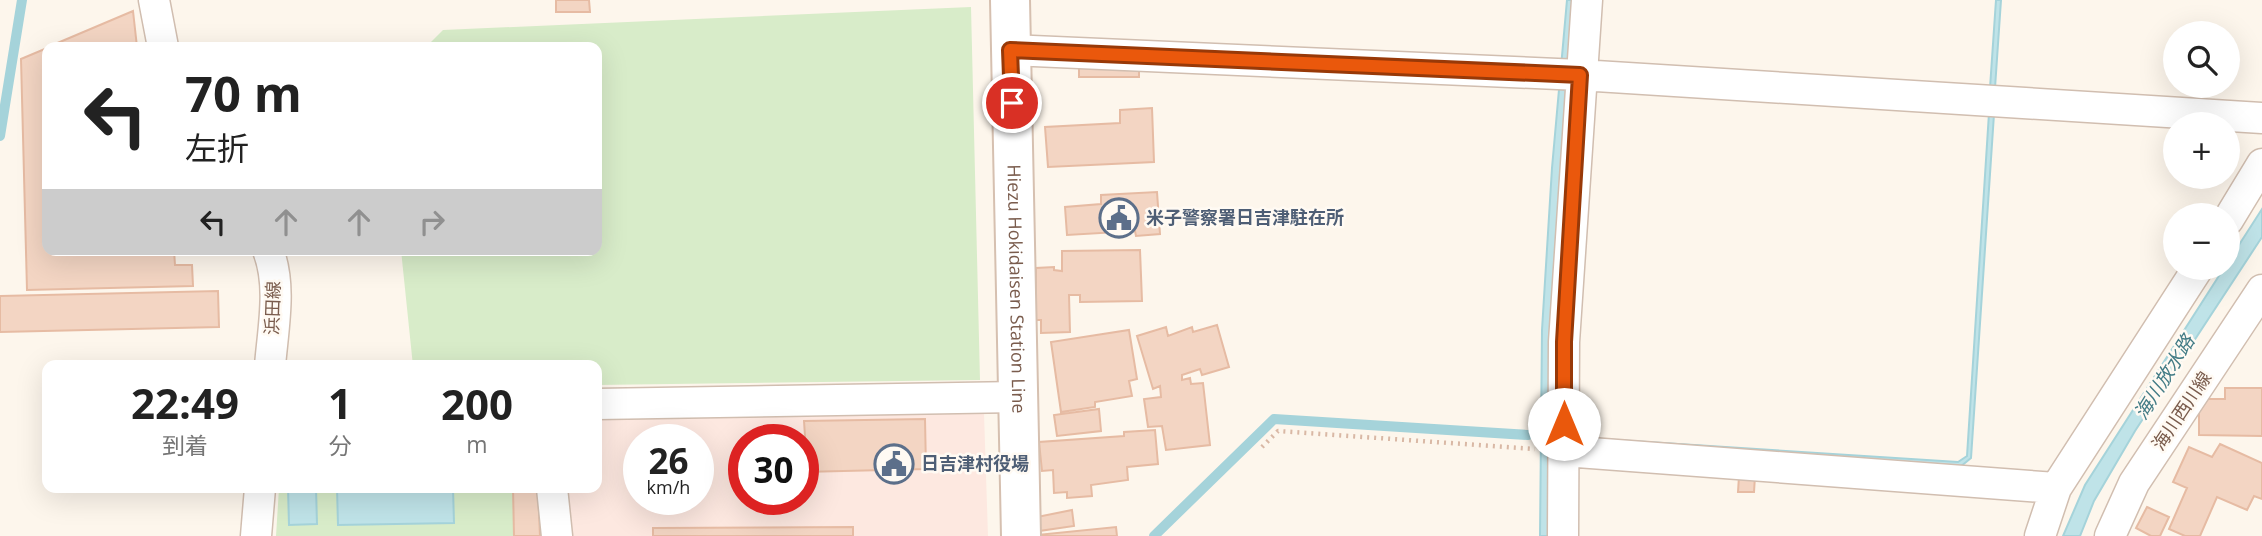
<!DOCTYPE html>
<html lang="ja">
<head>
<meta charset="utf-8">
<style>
	:root { --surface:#fff; --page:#f2f2f2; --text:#222; --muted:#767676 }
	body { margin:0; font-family:"Open Sans","Noto Sans JP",sans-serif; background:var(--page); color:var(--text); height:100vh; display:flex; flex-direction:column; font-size:26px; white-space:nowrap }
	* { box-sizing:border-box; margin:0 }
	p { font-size:23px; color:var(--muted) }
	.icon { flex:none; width:38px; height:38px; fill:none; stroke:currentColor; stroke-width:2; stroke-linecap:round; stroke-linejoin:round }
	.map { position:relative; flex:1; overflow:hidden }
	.panel { position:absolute; left:42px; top:360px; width:560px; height:133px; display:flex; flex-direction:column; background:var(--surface); border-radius:14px; box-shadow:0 7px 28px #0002 }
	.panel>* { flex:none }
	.hud { position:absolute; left:42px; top:42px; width:560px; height:214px; border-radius:14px; box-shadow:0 7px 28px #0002; background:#fff; color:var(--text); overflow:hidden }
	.buttons { position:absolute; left:2163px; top:21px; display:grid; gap:14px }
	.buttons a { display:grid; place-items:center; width:77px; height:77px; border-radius:50%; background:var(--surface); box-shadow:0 7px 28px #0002; font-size:35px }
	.speed { position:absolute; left:623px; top:424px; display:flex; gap:14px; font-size:35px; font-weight:700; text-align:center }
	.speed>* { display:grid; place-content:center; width:91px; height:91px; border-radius:50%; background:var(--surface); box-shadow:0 7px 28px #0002; line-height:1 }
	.speed small { font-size:18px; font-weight:400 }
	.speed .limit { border:10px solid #d22; background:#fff; color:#111 }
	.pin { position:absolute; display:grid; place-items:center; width:60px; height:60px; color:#fff; margin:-30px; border:4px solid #fff; border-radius:50%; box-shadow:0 2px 7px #0007 }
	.me { position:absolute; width:77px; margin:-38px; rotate:0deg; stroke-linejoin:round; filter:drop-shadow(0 0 5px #0008) }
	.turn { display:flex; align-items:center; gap:24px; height:147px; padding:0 28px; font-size:32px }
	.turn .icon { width:91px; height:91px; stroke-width:2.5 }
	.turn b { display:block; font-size:49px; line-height:60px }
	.lanes { display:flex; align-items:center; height:66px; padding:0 28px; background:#0003; justify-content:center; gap:35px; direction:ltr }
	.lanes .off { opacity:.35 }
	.eta { display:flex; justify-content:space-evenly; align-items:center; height:119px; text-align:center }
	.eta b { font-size:42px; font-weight:700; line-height:49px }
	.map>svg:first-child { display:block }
	.commercial { fill:#fde8e0; fill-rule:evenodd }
	.green { fill:#d8ecc9 }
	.water { fill:#bfe3e8; stroke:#a5d3da; stroke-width:2 }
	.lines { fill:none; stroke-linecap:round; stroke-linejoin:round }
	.stream { stroke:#a5d3da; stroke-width:10 }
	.building { fill:#f3d5c3; stroke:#e6bba3; stroke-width:2 }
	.minor-casing { stroke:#d1beb0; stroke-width:33 }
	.secondary-casing { stroke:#d6c0b0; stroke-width:42 }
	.path { stroke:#d9b8a5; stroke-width:4.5; stroke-dasharray:2 5; stroke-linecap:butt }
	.minor { stroke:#fff; stroke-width:30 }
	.secondary { stroke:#fff; stroke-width:38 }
	.route-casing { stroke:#983908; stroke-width:18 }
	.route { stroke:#ea580c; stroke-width:12 }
	.labels { text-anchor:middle; stroke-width:5; stroke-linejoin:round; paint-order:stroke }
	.service-label { font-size:18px; font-weight:bold; fill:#4e5e75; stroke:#fffaf3; text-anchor:start }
	.street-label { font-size:18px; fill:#7a5c4d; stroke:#fffaf3 }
	.water-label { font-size:19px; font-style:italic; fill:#437c86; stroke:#fffaf3 }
</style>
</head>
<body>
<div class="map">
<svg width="2262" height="536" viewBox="0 0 2262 536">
	<rect width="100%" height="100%" fill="#fdf6ec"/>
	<path class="commercial" d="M984 413 988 536H567L562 488H597V420ZM639 439H698V499H639ZM744 439H803V499H744Z"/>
	<path class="green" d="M971 7 980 380 597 385V366H413L401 250H597V47H426L443 30Z
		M279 488H541L543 536H276Z"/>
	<path class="water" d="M1567 0H1577L1550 536H1540L1542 330 1552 168Z
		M1996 0H2001L1995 88H1990Z
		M1989 113 1994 114 1971 458 1960 467 1585 438 1958 462 1967 456Z
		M2262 209V237L2135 431 2094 501 2080 536H2063L2085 485 2224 268H2228V262Z
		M288 488H316L317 524 289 525Z
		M337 488H453L454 523 338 525Z"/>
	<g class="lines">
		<path class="stream" d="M0 136 22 0
			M1154 536 1274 419 1528 435"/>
	</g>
	<path class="building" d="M556 0H589L590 12H556Z
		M133 11 137 47H48Z
		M47 48V250H174L175 265H192L193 286 27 290 21 59Z
		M1139 66V77H1079V67Z
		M1152 108 1154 162 1048 167 1045 127 1120 123V110Z
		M1157 192 1160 234 1136 236 1135 231 1067 235 1065 207 1101 204V195Z
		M1140 250 1142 301 1080 302V295H1069L1070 332 1041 333V320H1036V268L1054 267V270L1062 271V251Z
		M218 291 219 327 0 332V296Z
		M1217 325 1229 367 1202 375 1200 369 1182 375V380L1190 378 1191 384 1203 383 1210 445 1166 450 1162 426 1148 427 1144 399 1161 397 1160 386 1153 389 1137 336 1166 327 1168 336 1192 327 1193 332Z
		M1129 330 1137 379 1129 381 1132 396 1095 402V407L1061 412 1051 342Z
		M2225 388H2262V436L2199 435V409L2205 399H2225Z
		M1099 409 1101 431 1057 436 1054 415Z
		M925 419 926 469 803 472V439H789V437L805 436 804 421Z
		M1155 430 1158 464 1127 467 1128 480 1091 485 1092 496 1067 498V492L1054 493 1053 470 1042 471 1039 442 1124 436V432Z
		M2220 444 2262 463V499L2254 496 2247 510 2217 497 2200 536H2185L2169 529 2187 488 2173 482 2189 447 2212 457Z
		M1739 476H1755L1754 492H1738Z
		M513 488H538L540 536H514Z
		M2147 507 2169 517 2160 536H2151L2136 528Z
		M1072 510 1074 526 1039 531 1037 517Z
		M853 527V536H653V528Z
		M1116 527 1117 536H1038L1037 535Z"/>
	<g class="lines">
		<g class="minor-casing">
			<path id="minor" d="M154 0 163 47
				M1010 50 1580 75 2262 118
				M2228 220 2262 164
				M268 250C282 286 273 328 270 366
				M597 404 1018 397
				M1564 451 2056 488
				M552 488 557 536
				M256 536 260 488
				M1563 536 1564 342 1587 0
				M2040 536 2056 488 2198 268
				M2110 536 2134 483 2262 290"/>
		</g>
		<g class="secondary-casing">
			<g id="secondary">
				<path id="s1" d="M1010 0 1021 536"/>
			</g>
		</g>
		<path class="path" d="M1262 447 1278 431 1535 449"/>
		<use href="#minor" class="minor"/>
		<use href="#secondary" class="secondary"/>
	</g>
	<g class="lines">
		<g class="route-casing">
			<path id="route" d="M1012 103 1010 50 1580 75 1564 342V424"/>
		</g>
		<use href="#route" class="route"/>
	</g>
	<defs>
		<g id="civic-ring" transform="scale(2.0125)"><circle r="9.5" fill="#fffaf3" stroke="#5c6f8a" stroke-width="1.5"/><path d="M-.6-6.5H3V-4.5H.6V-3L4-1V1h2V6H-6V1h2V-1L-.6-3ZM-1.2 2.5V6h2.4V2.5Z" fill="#5c6f8a"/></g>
	</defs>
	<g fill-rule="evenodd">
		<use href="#civic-ring" x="1119" y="218"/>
		<use href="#civic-ring" x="894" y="464"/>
	</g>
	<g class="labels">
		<g class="service-label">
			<text x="1146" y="224">米子警察署日吉津駐在所</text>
			<text x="921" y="470">日吉津村役場</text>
		</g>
		<g class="street-label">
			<text dy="6" stroke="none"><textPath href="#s1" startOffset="289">Hiezu Hokidaisen Station Line</textPath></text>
			<text transform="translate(273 308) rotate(-88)" y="6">浜田線</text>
			<text transform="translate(2182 411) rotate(-56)" y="6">海川西川線</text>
		</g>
		<g class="water-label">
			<text transform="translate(2164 377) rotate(-58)" y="7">海川放水路</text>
		</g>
	</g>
</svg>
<div class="buttons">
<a><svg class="icon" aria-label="search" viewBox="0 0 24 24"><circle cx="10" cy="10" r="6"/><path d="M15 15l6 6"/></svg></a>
<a>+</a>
<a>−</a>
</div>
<div class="speed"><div>26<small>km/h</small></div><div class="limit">30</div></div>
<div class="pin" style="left:1012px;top:103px;background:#d93025"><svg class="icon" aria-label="arrive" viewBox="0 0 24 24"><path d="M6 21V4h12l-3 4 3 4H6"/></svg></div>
<svg class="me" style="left:1564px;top:424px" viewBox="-20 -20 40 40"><circle r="19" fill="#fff"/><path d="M0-13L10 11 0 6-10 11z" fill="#ea580c"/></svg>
<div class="hud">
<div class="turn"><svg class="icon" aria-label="left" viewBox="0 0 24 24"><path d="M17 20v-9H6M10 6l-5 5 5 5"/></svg><div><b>70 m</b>左折</div></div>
<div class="lanes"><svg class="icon" aria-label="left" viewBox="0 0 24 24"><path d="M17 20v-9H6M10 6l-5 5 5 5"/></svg><svg class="icon off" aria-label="ahead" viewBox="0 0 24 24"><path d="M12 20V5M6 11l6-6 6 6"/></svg><svg class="icon off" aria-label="ahead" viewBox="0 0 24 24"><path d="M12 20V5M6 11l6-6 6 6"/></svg><svg class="icon off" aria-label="right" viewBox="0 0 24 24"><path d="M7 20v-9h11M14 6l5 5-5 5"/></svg></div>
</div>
<section class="panel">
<div class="eta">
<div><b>22:49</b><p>到着</p></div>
<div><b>1</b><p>分</p></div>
<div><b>200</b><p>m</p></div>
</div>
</section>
</div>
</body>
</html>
